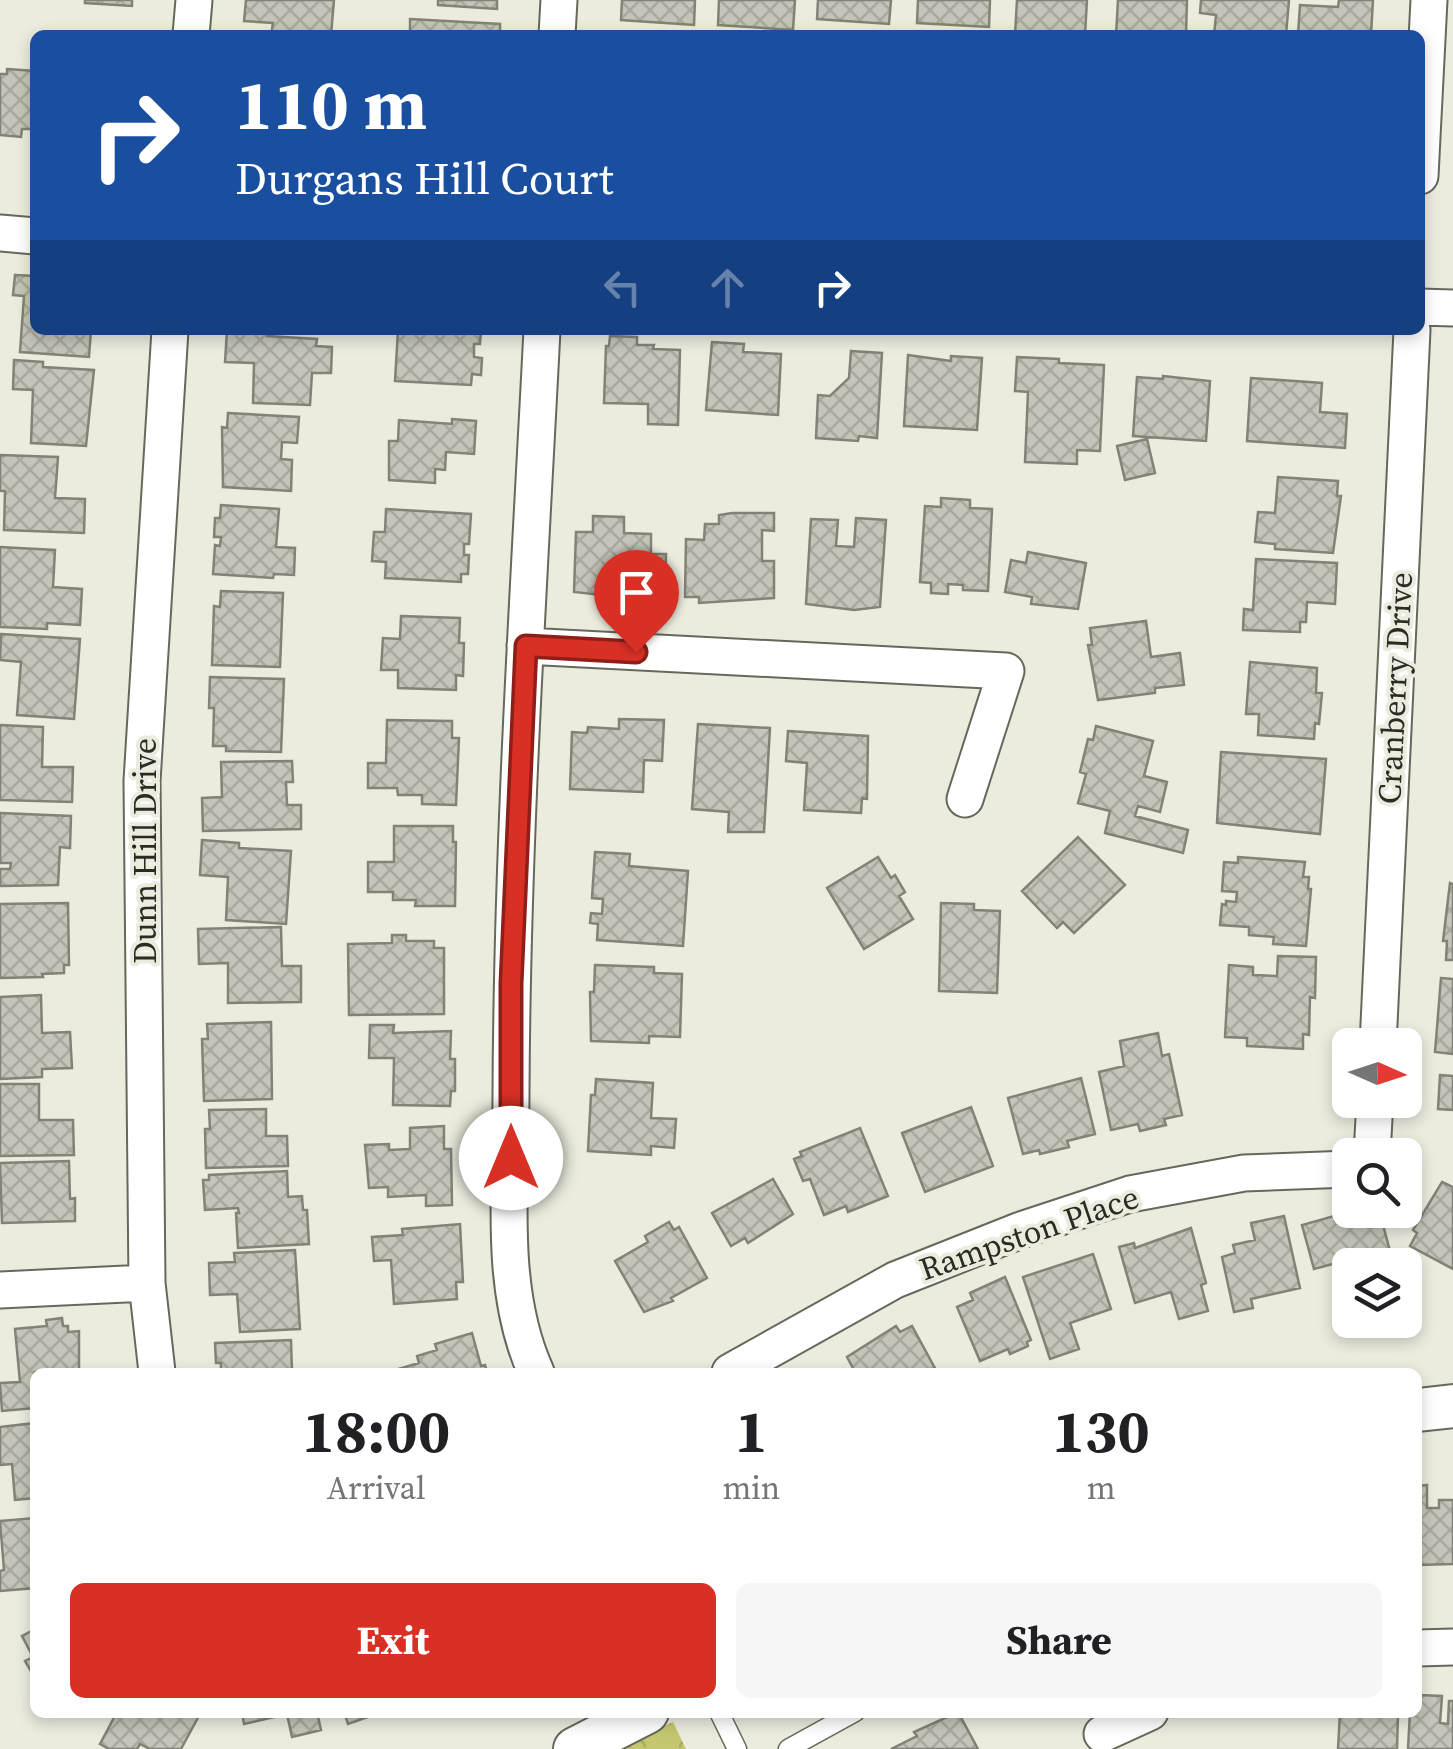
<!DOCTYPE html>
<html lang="en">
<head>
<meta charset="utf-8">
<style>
	:root { --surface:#fff; --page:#f6f6f6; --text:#202124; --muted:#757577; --accent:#d93025 }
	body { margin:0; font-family:"Source Serif 4",serif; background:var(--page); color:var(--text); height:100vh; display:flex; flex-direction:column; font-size:38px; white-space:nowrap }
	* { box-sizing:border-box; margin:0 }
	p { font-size:32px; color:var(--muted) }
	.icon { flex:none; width:55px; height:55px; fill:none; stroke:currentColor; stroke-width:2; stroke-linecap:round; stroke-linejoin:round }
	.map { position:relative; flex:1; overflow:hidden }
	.details { position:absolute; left:30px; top:1368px; width:1392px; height:350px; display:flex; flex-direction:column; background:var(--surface); border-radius:15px; box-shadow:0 5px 15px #0003 }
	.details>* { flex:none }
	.hud { position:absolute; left:30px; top:30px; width:1395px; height:305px; border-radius:15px; box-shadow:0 5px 15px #0003; background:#1a4fa0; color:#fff; overflow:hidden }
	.needle { width:65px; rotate:93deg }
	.buttons { position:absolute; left:1332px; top:1028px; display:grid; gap:20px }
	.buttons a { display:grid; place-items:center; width:90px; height:90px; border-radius:15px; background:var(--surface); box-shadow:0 5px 15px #0003; font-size:50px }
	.pin { position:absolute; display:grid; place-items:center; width:85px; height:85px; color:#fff; margin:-102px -42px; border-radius:50% 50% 50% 0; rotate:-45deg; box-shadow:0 0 10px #0007 }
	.pin .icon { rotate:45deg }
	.me { position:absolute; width:110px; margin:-55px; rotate:0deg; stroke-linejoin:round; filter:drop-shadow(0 0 8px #0008) }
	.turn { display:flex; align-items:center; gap:35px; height:210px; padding:0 40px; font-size:45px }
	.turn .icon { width:130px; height:130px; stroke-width:2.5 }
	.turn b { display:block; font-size:70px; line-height:85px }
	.lanes { display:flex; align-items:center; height:95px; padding:0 40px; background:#0003; justify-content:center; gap:50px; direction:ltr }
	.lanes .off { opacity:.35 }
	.eta { display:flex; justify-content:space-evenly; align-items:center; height:170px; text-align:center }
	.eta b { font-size:60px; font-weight:700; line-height:70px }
	.button { display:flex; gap:20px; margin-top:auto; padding:20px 40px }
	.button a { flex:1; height:115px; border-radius:15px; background:var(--accent); color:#fff; font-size:40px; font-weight:700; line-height:115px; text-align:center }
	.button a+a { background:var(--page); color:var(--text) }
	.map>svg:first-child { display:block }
	.park { fill:url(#park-crowns) }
	.building { fill:url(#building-cross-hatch); stroke:#828376; stroke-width:2.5 }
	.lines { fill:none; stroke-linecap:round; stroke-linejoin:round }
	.service-casing { stroke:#67685c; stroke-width:21 }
	.minor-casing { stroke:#67685c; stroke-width:39 }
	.tertiary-casing { stroke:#67685c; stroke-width:46 }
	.service { stroke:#fff; stroke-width:18 }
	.minor { stroke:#fff; stroke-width:35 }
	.tertiary { stroke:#fff; stroke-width:42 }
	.route-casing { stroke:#8d1f18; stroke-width:25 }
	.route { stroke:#d93025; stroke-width:18 }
	.labels { text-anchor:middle; stroke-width:8; stroke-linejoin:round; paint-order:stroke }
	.street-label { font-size:32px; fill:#2b2b26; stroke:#ebecde }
</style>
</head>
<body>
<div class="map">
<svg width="1453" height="1749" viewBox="0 0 1453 1749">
	<defs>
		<pattern id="park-crowns" width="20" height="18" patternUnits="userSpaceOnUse" patternTransform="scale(2.5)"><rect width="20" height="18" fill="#c3c76f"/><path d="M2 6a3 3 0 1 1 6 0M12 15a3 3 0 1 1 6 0" fill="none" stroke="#a8ab60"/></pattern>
		<pattern id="building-cross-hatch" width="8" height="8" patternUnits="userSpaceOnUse" patternTransform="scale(2.5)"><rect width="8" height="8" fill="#c4c5b8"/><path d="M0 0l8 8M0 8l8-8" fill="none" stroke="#a9a99e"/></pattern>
	</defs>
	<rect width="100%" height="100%" fill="#ebecde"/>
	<path class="park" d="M673 1722 686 1749H616Z"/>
	<path class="building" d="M85 0H132V6L85 3Z
		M246 0H334L331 35H271L273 23 244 21Z
		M438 0H497V9L438 5Z
		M622 0H695L694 25 621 20Z
		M719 0H795L793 30 718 25Z
		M818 0H891L889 24 817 19Z
		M918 0H990L989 27 917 23Z
		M1017 0H1087L1085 35H1015Z
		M1118 0H1187L1186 35H1116Z
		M1201 0H1289L1286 35H1214L1216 15 1200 13Z
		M1339 0H1373L1371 35H1298L1300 5 1338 7Z
		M410 19 500 24V35H410Z
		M7 69 35 71 32 129H22L21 137 0 135V74H7Z
		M15 275 35 276V330H91L89 357 20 352 24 296 13 295Z
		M227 330H267V336L317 339 316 346 332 347 331 373H312L310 405 253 403 254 363 225 362Z
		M398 330H481L480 344H474V357L482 358 481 375 472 374 471 385 395 381Z
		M610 336 637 337V345H654L653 349 680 350 678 425 648 424V404L604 403 606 346H609Z
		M712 342 744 344 743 352 781 354 778 415 706 410Z
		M851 351 882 353 877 438 859 436 858 441 816 438 818 395 830 396 849 378Z
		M908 355 951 361V356L982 358 977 430 904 426Z
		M1017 357 1059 359V363L1104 365 1100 451 1077 450V464L1025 462 1028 392 1015 391Z
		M14 360 43 362V367L94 370 86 446 31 443 33 390 13 389Z
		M1163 376 1210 381 1206 441 1133 436 1137 377 1163 379Z
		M1251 378 1322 383 1320 412 1347 414 1345 448 1247 441Z
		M228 413 299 417 297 443 282 442 281 459 292 460 291 491 223 487 222 427 227 428Z
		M452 419 476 421 474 454 446 452 445 470 435 469V483L389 480V441H398L399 420 452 424Z
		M1147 439 1155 473 1125 480 1117 446Z
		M0 455 58 457 55 498 85 499 84 533 4 530 5 491H0Z
		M1278 477 1338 481 1337 496H1341L1333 553 1275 549V544L1255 542 1258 512 1275 513Z
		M941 498 970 500V508L992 509 988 591 963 590V585L948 584V594L931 593V583L920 582 925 506 941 507Z
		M221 505 279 509 276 547 295 548 294 575 274 574 273 578 213 574 215 545 220 546 221 537H214L215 518H220Z
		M386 509 471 514 469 544H464V555H469L468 574H461V582L385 578 386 562 372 561 374 532H385Z
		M732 513H774V531L762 530V561H774V598L699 603V597H685L686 539 704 540 705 524H719V515Z
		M593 516 624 517V533L651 534V554H666L665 590 620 592 619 597 574 592 576 532H593Z
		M856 518 886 520 880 607 854 610 806 604 811 519 838 520 836 546 854 547Z
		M0 547 55 550 53 587 82 589 80 625 47 623V629L0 627Z
		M1028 552 1086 563 1078 609 1031 604 1032 597 1005 592 1011 560 1026 563Z
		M1256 559 1337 563 1335 604 1307 602 1306 622H1300V632L1243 630 1244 609 1253 610Z
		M221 591 283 593 280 667 212 665 214 606 220 607Z
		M401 616 460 618 459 643H464L463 676 456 675V690L398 688V670H381L383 638 400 639Z
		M1146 621 1151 657 1180 653 1184 685 1155 688V693L1098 700 1088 645H1092L1090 628Z
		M1 634 80 639 74 719 17 715 21 662 0 660Z
		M1250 662 1317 668 1316 693H1322L1319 724 1315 723 1314 739 1258 735 1259 714H1246Z
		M210 677 284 679 281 752 226 751V746H213L214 708H209Z
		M619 719 664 720 662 761 644 760 643 792 570 789 572 732 587 733 588 727 619 729Z
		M387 720 452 721V738H459L456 805 422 804V795H398L397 788H368V763H386Z
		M698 724 770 728 764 832H728L729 812 692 809Z
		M0 725 43 727 42 767H73L72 802 0 800Z
		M1096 726 1153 741 1144 776 1167 782 1160 812 1138 806 1135 816 1188 830 1183 853 1105 833 1110 811 1078 803 1086 774 1080 772 1088 739 1093 740Z
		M788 731 868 736 867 799 862 798 861 813 804 810 807 763 786 761Z
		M1221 752 1326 759 1320 834 1217 823Z
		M292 761 293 782H286L287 805H301V829L203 831 202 798 222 797 221 762Z
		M0 813 71 816 70 848 60 847 58 885 0 886V869H10L11 863H0Z
		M394 826H453V842H456L455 906H415L416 900H393V892H368V862H394Z
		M1078 837 1125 885 1074 933 1063 922 1057 928 1022 891Z
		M202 840 239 843V848L291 851 286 924 226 920 228 877 200 875Z
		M595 852 630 854 629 866 688 871 683 946 597 940 598 924 590 923 591 913 602 914 603 899 592 898Z
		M878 857 891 878 895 875 905 892 899 896 913 919 864 949 827 888Z
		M1238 857 1305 862 1303 877H1309L1308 889H1311L1306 946 1273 944 1274 937 1249 935V927L1220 925 1222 904 1226 905V901L1236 902 1237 892 1222 891 1224 862 1238 863Z
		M1450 883 1453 884V960H1446L1447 941H1443Z
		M68 903 69 965H64V973L42 974 43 977 0 978V904Z
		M941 903 974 904V910L1000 911 997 993 939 991Z
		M281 927 282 966H301V1002L228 1003V963L199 964 198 929Z
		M392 935H406V941H434V948H444V1014L349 1015 348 944 392 943Z
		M1278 956 1316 957 1315 998 1310 997 1309 1035 1303 1034V1049L1247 1046V1038L1225 1037 1229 965 1253 967V975L1277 976Z
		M595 965 654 967V973L682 974 680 1037 649 1036V1043L591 1041 590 992H594Z
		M1441 978 1453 979V1054L1435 1052Z
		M41 995 42 1033 70 1032 72 1068 42 1069V1077L0 1079V997Z
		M271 1022 272 1099 204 1101 202 1039H208L207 1024Z
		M370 1025H394L393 1033 451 1031 450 1059H455V1091H451L450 1106 393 1105 394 1058H369Z
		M1158 1033 1162 1056 1169 1054 1182 1115 1164 1119 1166 1125 1140 1131 1138 1124 1111 1130 1099 1072 1124 1066 1120 1041Z
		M1440 1075 1453 1076V1110L1438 1109Z
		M1081 1078 1095 1134 1067 1141 1069 1147 1040 1154 1039 1150 1023 1154 1008 1098Z
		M596 1079 653 1083 651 1118 676 1119 674 1148 651 1146V1155L588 1151 591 1095H595Z
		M0 1084H39V1120H73L74 1155 0 1156Z
		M971 1107 993 1166 925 1192 902 1133Z
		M266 1109V1136H287L288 1166 206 1168 205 1129H210L209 1110Z
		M444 1126V1149H451L452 1205 426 1206V1195L388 1197V1187L369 1188 365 1145 389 1144V1150L410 1149V1128Z
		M860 1128 888 1196 848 1212 846 1206 824 1215 810 1179 803 1181 794 1159 802 1156 800 1152Z
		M69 1161 70 1199 75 1198V1221L2 1223 0 1163Z
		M287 1171 288 1197 302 1196 303 1210H307L309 1244 238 1248 236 1213H239L238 1208 205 1210 203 1180H209V1175Z
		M773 1179 793 1214 748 1243 745 1238 731 1246 712 1213Z
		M1442 1182 1453 1187V1269L1410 1246 1417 1233 1413 1230Z
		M1347 1210H1364L1365 1213 1379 1210 1390 1251 1382 1253 1385 1265H1350V1282L1344 1261 1314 1269 1302 1225 1334 1216 1335 1221 1349 1217Z
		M1284 1216 1300 1288 1251 1299 1253 1308 1234 1312 1222 1257 1235 1253 1233 1245 1255 1240 1251 1223Z
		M669 1222 674 1230 679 1227 707 1278 671 1298 673 1301 644 1312 615 1261 648 1242 645 1236Z
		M460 1224 463 1282H456L457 1299 394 1304 391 1260 374 1261 372 1237 403 1235 402 1229Z
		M1191 1228 1206 1283 1201 1285 1208 1311 1179 1319 1171 1292 1135 1303 1119 1247 1134 1243 1135 1248Z
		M295 1250 300 1329 240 1332 237 1294 210 1295 209 1263 235 1262 234 1253Z
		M1093 1254 1111 1309 1070 1323 1079 1349 1050 1359 1023 1277Z
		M1005 1277 1031 1340 1027 1342 1028 1346 1010 1354 1008 1349 980 1361 957 1307 973 1300 970 1293Z
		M62 1318 63 1326H68V1332L79 1331V1372H35V1408L2 1411 0 1383 20 1382 15 1329 47 1326 46 1320Z
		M896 1326 900 1332 912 1326 937 1372H855L847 1357Z
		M472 1333 481 1366 485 1365 487 1372H395V1370L419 1363 417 1356 437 1350 435 1344Z
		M291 1340 292 1372H221V1363H216L215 1343Z
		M35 1423V1498L15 1500 12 1464 0 1465V1427Z
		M1427 1485V1508H1439V1500H1453V1564L1418 1565V1486Z
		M35 1518V1588L0 1591V1571L4 1570 0 1521Z
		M35 1629V1678L25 1661 33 1657 22 1636Z
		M1418 1695 1442 1696 1440 1723 1448 1724 1449 1701H1453V1749H1408L1410 1712H1418Z
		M117 1712H201L181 1749H150L140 1744 137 1749H109L100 1744Z
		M242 1712H317L321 1730 292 1737 287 1714 244 1724Z
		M344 1712H382L348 1724Z
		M958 1712 978 1749H891L917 1736 914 1732Z
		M1340 1712 1398 1714 1397 1749H1338Z"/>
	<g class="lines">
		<g class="service-casing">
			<path id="service" d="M719 1712 737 1749
				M788 1749 855 1712"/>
		</g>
		<g class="minor-casing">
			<path id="minor" d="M191 35 194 0
				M557 35 559 0
				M1420 176 1429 0
				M0 233 35 236
				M1420 307 1453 308
				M525 646 1006 671 965 799
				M1378 1045 1412 330
				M1372 1155 1375 1100
				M0 1290 147 1283
				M157 1372 147 1283 142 781 170 330
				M536 1372C498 1289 511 1185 511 1095 512 840 529 585 542 330
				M730 1372 895 1280 1021 1230 1130 1194 1244 1173 1350 1169
				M1418 1648 1453 1647
				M1102 1734 1150 1712"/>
		</g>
		<g class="tertiary-casing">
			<path id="tertiary" d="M1418 1410 1453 1406
				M575 1749 647 1712"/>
		</g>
		<use href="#service" class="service"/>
		<use href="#minor" class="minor"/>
		<use href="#tertiary" class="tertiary"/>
	</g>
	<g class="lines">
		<g class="route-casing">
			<path id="route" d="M511 1158V984L526 646 636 652"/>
		</g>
		<use href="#route" class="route"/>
	</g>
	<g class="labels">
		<g class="street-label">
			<text transform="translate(1395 688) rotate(-87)" y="11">Cranberry Drive</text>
			<text transform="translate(145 851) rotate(-90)" y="11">Dunn Hill Drive</text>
			<text transform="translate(1029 1233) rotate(-19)" y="11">Rampston Place</text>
		</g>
	</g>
</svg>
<div class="buttons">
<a><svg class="needle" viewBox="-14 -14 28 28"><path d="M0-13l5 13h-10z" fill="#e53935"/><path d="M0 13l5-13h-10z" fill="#757577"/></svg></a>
<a><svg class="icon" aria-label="search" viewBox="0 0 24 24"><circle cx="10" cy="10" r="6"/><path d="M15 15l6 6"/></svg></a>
<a><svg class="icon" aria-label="layers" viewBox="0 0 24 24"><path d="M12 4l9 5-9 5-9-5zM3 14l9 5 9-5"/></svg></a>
</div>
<div class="pin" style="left:636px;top:652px;background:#d93025"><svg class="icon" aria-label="arrive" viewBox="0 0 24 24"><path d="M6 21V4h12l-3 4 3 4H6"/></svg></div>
<svg class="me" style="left:511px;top:1158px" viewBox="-20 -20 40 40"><circle r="19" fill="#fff"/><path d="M0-13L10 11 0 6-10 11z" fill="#d93025"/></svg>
<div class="hud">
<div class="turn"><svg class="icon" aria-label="right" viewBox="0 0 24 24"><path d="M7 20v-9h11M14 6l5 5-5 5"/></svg><div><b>110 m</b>Durgans Hill Court</div></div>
<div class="lanes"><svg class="icon off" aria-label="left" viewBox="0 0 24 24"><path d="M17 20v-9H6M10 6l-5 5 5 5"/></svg><svg class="icon off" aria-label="ahead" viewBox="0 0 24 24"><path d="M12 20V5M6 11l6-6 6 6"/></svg><svg class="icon" aria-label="right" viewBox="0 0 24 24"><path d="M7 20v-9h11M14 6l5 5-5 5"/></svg></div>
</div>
<section class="details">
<div class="eta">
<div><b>18:00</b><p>Arrival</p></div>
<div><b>1</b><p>min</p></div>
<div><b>130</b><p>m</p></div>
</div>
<div class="button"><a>Exit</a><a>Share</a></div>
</section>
</div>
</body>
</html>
